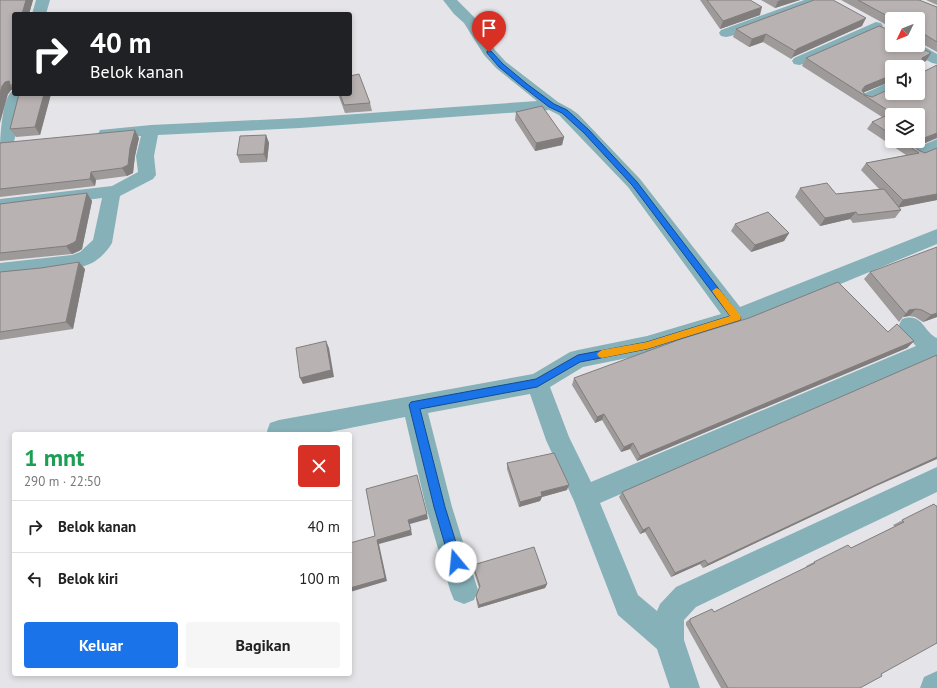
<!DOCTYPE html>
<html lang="id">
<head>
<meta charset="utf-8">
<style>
	:root { --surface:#fff; --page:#f6f6f6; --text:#222; --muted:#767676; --line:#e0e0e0; --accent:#1a73e8 }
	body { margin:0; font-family:"PT Sans",sans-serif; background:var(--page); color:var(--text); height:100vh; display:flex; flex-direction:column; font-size:15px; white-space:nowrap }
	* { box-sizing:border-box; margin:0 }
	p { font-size:13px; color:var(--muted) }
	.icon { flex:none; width:22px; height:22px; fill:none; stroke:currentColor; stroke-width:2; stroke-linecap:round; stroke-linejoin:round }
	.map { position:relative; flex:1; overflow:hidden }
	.details { position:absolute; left:12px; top:432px; width:340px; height:244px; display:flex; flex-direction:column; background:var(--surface); border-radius:4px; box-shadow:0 2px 6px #0003 }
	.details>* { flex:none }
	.guide { position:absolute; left:12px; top:12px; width:340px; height:84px; border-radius:4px; box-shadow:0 2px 6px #0003; background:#202124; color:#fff; overflow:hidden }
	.needle { width:26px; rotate:227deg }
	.controls { position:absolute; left:885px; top:12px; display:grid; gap:8px }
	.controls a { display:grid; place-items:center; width:40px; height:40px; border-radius:4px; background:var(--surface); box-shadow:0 2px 6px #0003; font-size:20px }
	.pin { position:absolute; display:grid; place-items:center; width:34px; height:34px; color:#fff; margin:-41px -17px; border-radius:50% 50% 50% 0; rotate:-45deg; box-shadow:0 0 4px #0007 }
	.pin .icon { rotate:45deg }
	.me { position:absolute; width:44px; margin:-22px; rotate:343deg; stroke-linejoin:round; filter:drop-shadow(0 0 3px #0008) }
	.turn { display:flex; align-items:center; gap:14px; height:84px; padding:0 12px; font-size:18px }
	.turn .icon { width:52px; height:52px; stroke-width:2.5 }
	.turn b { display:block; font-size:28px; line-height:34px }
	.round { display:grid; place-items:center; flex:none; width:42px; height:42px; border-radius:4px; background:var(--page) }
	.headline { display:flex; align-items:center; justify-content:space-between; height:68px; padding:0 12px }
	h1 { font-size:24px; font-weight:700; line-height:30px; color:#1e9e55 }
	.cta { display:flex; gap:8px; margin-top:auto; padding:8px 12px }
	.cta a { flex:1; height:46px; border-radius:4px; background:var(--accent); color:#fff; font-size:16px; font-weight:700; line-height:46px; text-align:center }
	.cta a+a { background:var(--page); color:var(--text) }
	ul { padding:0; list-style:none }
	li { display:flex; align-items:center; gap:12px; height:52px; padding:0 12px; border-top:1px solid var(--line) }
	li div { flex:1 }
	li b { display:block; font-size:15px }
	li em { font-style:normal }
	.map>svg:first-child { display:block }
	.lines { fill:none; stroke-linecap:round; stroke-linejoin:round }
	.minor { fill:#86b1b9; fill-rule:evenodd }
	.wall { fill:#9e9a99; fill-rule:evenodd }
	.shaded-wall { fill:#817d7d }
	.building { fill:#b8b3b2; stroke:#817d7d; fill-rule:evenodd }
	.route { fill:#1a73e8; stroke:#114b97 }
	.slow { fill:#f59e0b }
</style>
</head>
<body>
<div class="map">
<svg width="937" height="688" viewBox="0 0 937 688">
	<rect width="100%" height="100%" fill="#e5e5e9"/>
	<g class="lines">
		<path class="minor" d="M36 0H50L46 14H32Z
			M443 0H457L475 18 495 50 506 62 558 102 571 109 578 114 640 179 740 307 937 229V244L744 324 647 354 583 367 550 387 569 437 591 482 916 346 902 331 899 325 902 319C923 312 923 332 937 338V357L600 503 638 595 657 611 660 604 676 587 937 467V492L696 607 684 620V640L700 688H670L657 649 618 615 574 501 546 440 530 394 428 413 452 507 478 590 474 600 464 604 454 600 450 590 426 507 405 417 320 434H268L267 431 270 423 279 420 533 374 570 352 578 350 647 336 721 314 628 187 559 115 549 110 300 128 158 135 154 156 156 175 153 179 120 196 112 243C108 250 100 259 92 263 66 275 29 275 0 279V263L72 255 80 252 93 240 102 198 0 211V199L112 186 138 172 136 156 141 136 106 139 100 138 98 134 100 130 151 125 300 118 537 101 496 68 484 55 464 23 454 14Z
			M804 0H824L822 3 731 36 726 37 721 36 719 33 721 30Z
			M876 22 881 23 883 26 881 29 804 64 799 65 794 64 792 61 794 58Z
			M918 43 937 54V64L932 63 905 48 903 45H918Z
			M892 81V92L873 101 867 103 861 101 859 98 861 95Z
			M14 90V94H25L13 146 10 150 4 151 0 150C0 139 2 94 14 90Z
			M937 139V151L920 159 914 157 911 153 914 149Z
			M937 671V688H920L924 677Z"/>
	</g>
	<path class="wall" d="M0 0H33L29 14H14V90L13 89 11 90 8 94Z
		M700 0H750L760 15 720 29Z
		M761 0H800L775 8Z
		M841 0H919L937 7V52L919 42H918V19H892V28Z
		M926 0H937V5Z
		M862 26 793 57 791 59 763 42 749 47 733 37 736 29Z
		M892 45 931 53 926 61 922 63 923 72 937 65V138L916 147 918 150 925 153 937 148V200L899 207 901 210 895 218 853 223 850 219 820 226 795 197 800 188 836 194 879 189 861 170 866 163 906 155 867 129 872 122 882 117 802 66 806 58ZM892 67 918 93 872 97 865 95 864 92 892 81ZM892 115 918 141H892Z
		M19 94H51L40 135 16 137 10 129Z
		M338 94H350L370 103 372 111 345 113Z
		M516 112 564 137 562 145 535 151 515 120Z
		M266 135 269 143 267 162 240 163 237 155Z
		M139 138 135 156 133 173 127 176 96 180 95 186 0 197V143Z
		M87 193 92 201 82 249 79 251 72 254 0 261V204Z
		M735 224 789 233 784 241 751 252 731 231Z
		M85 269 73 329 0 340V272Z
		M870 272 937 317 923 322 915 317 909 316 903 317 899 322 864 279Z
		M888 332 914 341 907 348 637 461 630 449 621 452 602 420 595 423 572 385 574 378Z
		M507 463 567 490 542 497 540 501 519 507 507 469Z
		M872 488 703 568 700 564 671 577 645 532 640 534 619 497 622 492Z
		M934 504 881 674 860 688H721L686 625V622L690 619 714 612 807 567 806 566 814 562 851 548 895 527 893 525Z
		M473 565 547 584 545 588 478 608 476 599V596L479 588 473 569Z"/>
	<path class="shaded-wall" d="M26 0H33L29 14H22Z
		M781 0H800L775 8 778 1Z
		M762 7 760 15 720 29 723 21Z
		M866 18 862 26 793 57 791 59 795 51 797 49Z
		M766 34 763 42 749 47 752 39Z
		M924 34 919 42H918V41L921 36Z
		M931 53 926 61 917 66 922 58Z
		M892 75V81L860 94 865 86Z
		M9 81 10 85 13 89 11 90 8 94 0 123V93L2 86 5 82Z
		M44 94H51L40 135 35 127Z
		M135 130 139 138 135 156 133 173 127 176 122 168 130 148Z
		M937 133V138L913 148 919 140Z
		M266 135 269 143 267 162 264 154Z
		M564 137 562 145 535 151 536 143Z
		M91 172 96 180 95 186 90 179Z
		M87 193 92 201 82 249 79 251 72 254 66 246Z
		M937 194V200L897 208 903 200Z
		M856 212 850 219 820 226 825 218Z
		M789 233 784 241 751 252 755 245Z
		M79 262 85 269 73 329 66 322Z
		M916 309 909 316 903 317 909 310Z
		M937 313V317L923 322 931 315Z
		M326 341 329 348 334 377 303 384 300 378Z
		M914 341 907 348 637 461 640 456Z
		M604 414 602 420 595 423 597 417Z
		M633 443 630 449 621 452 624 447Z
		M937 457V459L872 488 703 568 708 564 880 483Z
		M569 485 567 490 542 497 540 501 519 507 520 502 541 492Z
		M427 514 428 519 410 524 412 535 379 544 387 581 350 592V588L377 540 408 520Z
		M649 527 645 532 640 534 643 530Z
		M705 560 700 564 671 577 675 573Z
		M547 584 545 588 478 608 479 605Z"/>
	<path class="building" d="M0 0H26L22 14H14V85H10L9 81 5 82 2 86 0 93Z
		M707 0H750L762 7 723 21Z
		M814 0H833L866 18 797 49 795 51 766 34 752 39 736 29Z
		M858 0H919L937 7V42L924 34 921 36H918V19H893Z
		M879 26 892 31V45H915L931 53 922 58 923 72 937 65V133L919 140 915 145 918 150 925 153 937 148V194L903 200 866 163 919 153 901 141H918V115H892V135L872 122 892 113 806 58ZM892 67H918V93H892V88L872 97 865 95 862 90 865 86 892 75Z
		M359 74 370 103 344 105 340 94H350V76Z
		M19 94H44L35 127 10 129Z
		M542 106 564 137 536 143 516 112Z
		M135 130 130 148 128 165 122 168 91 172 90 179 0 189V143Z
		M266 135 264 154 237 155 240 136Z
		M827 183 836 194 884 189 901 210 858 215 856 212 825 218 800 188Z
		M87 193 76 241 73 243 66 246 0 253V204Z
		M768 212 789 233 755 245 735 224Z
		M937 247V313L931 315 922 310 916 309 909 310 906 314 870 272Z
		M79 262 66 322 0 332V272L41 268Z
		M838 282 888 332 897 324 914 341 640 456 633 443 624 447 604 414 597 417 574 378 681 339 749 318Z
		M326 341 331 370 300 378 296 348Z
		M937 355V457L880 483 708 564 705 560 675 573 649 527 643 530 622 492Z
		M554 453 569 485 541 492 542 496 520 502 507 463Z
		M417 475 427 514 408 520 411 530 377 540 385 578 350 588V543L375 536 366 489Z
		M934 504 936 506H937V643L881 674 882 676 860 688H728L690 622V619L712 609 714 612 815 563 814 562 848 545 851 548 904 522 902 520Z
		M534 547 547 584 479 605 476 596 480 586 473 565Z"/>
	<path class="route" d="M487 51H491L503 64 527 84 554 104 567 110 589 130 637 182 741 318 740 320 647 349 580 362 537 387 420 409 445 507 462 562 460 566 456 568 452 566 450 562 434 507 409 405 411 402 536 379 578 355 647 342 730 316 632 185 584 133 562 113 549 107 522 86 499 67 487 53Z"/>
	<path class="slow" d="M716 288 719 289 740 315 741 318 740 320 647 349 602 358 599 357 597 354 599 352 602 350 647 342 730 316 712 291Z"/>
</svg>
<div class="controls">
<a><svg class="needle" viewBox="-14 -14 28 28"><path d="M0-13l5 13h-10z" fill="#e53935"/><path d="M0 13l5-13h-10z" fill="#767676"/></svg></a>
<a><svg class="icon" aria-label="sound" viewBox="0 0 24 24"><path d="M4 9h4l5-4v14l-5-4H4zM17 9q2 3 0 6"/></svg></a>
<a><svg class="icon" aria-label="layers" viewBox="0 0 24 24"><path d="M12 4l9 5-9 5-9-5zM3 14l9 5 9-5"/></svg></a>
</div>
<div class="pin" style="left:489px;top:52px;background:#d93025"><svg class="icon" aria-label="arrive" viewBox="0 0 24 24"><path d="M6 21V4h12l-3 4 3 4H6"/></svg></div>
<svg class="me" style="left:456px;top:562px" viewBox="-20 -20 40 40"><circle r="19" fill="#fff"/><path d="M0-13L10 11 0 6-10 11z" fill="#1a73e8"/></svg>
<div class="guide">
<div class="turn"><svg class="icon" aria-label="right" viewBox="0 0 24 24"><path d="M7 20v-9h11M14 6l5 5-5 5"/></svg><div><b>40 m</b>Belok kanan</div></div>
</div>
<section class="details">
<div class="headline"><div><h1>1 mnt</h1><p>290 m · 22:50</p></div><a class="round" style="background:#d93025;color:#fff"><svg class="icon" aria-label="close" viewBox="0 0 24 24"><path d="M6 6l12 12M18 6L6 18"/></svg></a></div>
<ul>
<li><svg class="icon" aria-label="right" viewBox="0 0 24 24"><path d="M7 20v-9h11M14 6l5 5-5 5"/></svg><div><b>Belok kanan</b></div><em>40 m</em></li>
<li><svg class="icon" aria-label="left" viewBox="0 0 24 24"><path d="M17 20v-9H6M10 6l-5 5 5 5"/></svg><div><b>Belok kiri</b></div><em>100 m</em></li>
</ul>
<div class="cta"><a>Keluar</a><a>Bagikan</a></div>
</section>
</div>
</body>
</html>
